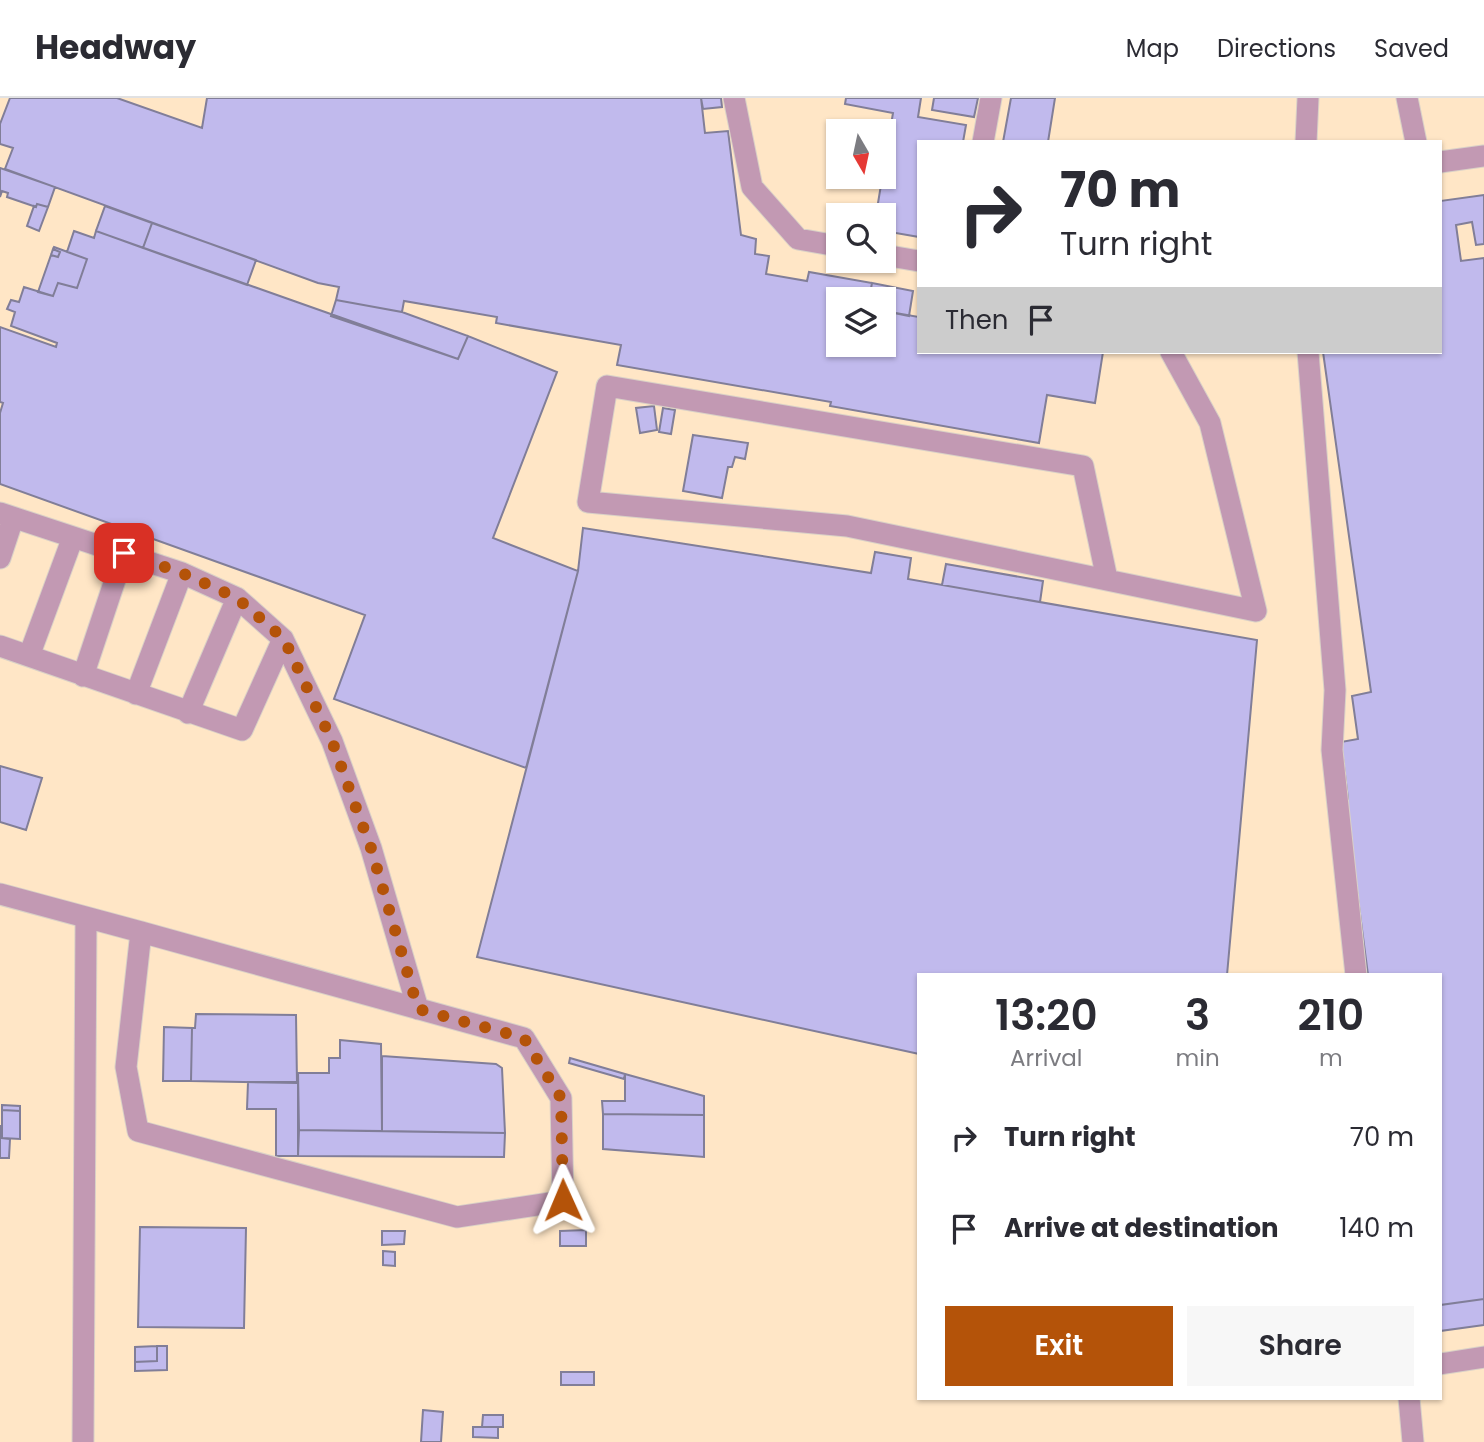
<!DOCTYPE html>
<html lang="en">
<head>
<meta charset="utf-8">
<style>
	:root { --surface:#fff; --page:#f7f7f7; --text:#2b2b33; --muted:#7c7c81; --line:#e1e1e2; --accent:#b45309 }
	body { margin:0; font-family:Poppins,sans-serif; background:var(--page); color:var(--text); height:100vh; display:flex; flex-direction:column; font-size:26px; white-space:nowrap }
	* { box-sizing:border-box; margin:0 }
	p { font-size:23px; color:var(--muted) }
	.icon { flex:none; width:38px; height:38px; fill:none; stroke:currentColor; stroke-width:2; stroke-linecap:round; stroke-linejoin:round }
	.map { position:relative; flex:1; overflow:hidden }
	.panel { position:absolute; left:917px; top:875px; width:525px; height:427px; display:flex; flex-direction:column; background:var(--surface); border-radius:0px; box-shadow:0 2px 5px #0004 }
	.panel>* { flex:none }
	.hud { position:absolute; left:917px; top:42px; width:525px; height:214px; border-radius:0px; box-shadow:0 2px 5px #0004; background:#fff; color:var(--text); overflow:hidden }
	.needle { width:46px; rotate:171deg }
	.buttons { position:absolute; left:826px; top:21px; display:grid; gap:14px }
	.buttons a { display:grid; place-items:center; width:70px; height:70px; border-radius:0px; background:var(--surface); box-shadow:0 2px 5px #0004; font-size:35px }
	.pin { position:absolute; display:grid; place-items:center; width:60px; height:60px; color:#fff; margin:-30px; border-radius:14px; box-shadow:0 4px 10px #0006 }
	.me { position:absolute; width:77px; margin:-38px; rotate:359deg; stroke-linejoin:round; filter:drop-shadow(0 0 5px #0008) }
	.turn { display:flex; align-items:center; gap:24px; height:147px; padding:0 28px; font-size:32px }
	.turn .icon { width:91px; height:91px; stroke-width:2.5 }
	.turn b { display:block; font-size:49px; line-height:60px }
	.then { display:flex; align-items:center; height:66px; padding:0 28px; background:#0003; gap:14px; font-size:26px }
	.eta { display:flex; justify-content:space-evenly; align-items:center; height:119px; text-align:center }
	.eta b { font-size:42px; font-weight:600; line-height:49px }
	.button { display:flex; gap:14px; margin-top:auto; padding:14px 28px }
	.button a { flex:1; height:80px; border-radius:0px; background:var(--accent); color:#fff; font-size:28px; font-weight:600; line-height:80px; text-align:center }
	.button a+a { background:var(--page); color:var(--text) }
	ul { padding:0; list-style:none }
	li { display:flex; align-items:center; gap:21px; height:91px; padding:0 28px }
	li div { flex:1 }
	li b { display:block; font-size:26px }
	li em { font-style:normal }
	header { display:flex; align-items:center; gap:42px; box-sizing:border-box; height:98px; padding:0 35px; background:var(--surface); border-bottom:2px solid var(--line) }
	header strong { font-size:33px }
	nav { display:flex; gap:38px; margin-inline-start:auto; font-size:24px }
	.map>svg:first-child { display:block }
	.built { fill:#ffe6c6; fill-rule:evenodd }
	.building { fill:#c1baed; stroke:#817e98; stroke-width:2 }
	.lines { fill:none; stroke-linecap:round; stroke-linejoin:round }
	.minor-casing { stroke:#d9d1c7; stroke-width:23 }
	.minor { stroke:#c299b3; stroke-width:21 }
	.route { stroke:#b45309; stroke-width:12; stroke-dasharray:0 21.6 }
</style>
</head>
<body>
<header>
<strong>Headway</strong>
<nav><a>Map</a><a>Directions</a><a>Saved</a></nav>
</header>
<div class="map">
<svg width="1484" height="1344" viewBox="0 0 1484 1344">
	<rect width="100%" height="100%" fill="#fcf4ea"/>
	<path class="built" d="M0 0H1484V1344H0ZM838 33H884V79H838ZM919 44H1440V254H919ZM838 117H884V163H838ZM838 201H884V247H838ZM919 877H1440V1300H919Z"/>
	<path class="building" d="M10 0H117L202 30 207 0H701L705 35 728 33 741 137 756 141 755 156 769 158 766 176 807 183 809 174 872 185 869 201H838V247H884V213L919 219V254H1103L1095 305 1047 297 1039 345 830 308 831 304 617 267 621 247 496 225 497 219 404 203 402 214 336 202 339 189 318 185 5 71 13 50 0 46V26Z
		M701 0H721L722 9 703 11Z
		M846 0H921L918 19 966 27 963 44H919V139L884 133V117H876L893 15 845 6Z
		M934 0H978L974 19 932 12Z
		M1011 0H1055L1048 44H1003Z
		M0 70 55 89 48 109 37 106 36 109 7 99 8 95 2 93 0 99Z
		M1484 97V146L1476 147 1472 124 1456 127 1461 163 1484 160V1201L1440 1207V877H1368L1345 702 1348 701 1341 644 1358 641 1352 598 1371 594 1323 254H1440V103Z
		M37 106 48 109 39 133 27 128 34 108 36 109Z
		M105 108 152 125 143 150 96 133Z
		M152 125 256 162 247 187 143 150Z
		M74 133 94 140 96 133 458 261 468 238 557 274 493 440 578 473 526 670 334 601 365 517 0 386V315L3 305 0 304V229L56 249 57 245 11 228 15 214 7 211 11 202 19 204 24 189 53 198 58 185 77 190 87 161 67 154Z
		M54 149 87 161 77 190 58 185 53 198 38 194 51 157 58 159 60 154 53 151Z
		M53 151 60 154 58 159 51 157Z
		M872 185 913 193 909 218 884 213V201H869Z
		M336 202 402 214 468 238 458 261 331 218Z
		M654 308 657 332 640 335 636 310Z
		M663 310 675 312 671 336 659 334Z
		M693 337 748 345 745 361 735 359 732 369H728L722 400 683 393Z
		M583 430 871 475 875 454 911 460 908 481 1257 542 1227 877H919V956L477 859 578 473Z
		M946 466 1043 483 1040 504 942 487Z
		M0 668 42 680 26 732 0 724Z
		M196 916 296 917 297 985 191 983 192 930H195Z
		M164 929 192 930 191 983H163Z
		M340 942 381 946 382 1033 299 1032 298 975H329V960H340Z
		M382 958 496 966 502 970 505 1035 382 1033Z
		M570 960 625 976 624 981 569 965Z
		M625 976 704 998V1017L603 1016 602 1003H625Z
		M248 984H298V1058H276V1011H247Z
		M2 1007 20 1008V1013L2 1012Z
		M2 1012 20 1013V1041L2 1040Z
		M603 1016 704 1017V1059L603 1051Z
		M0 1028H2V1040L10 1041 9 1060H0Z
		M299 1032 505 1035 504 1059 298 1058Z
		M140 1129 246 1130 244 1230 138 1229Z
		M586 1132V1148H560V1133Z
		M382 1133H405L404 1146 382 1147Z
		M383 1153 395 1154V1168L383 1167Z
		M1484 1201V1227L1440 1233V1207Z
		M157 1248V1263L135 1264V1249Z
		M157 1248H167V1272L135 1273V1264L157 1263Z
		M561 1274H594V1287H561Z
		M423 1312 443 1314 441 1344H421Z
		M483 1317H503V1329H482Z
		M473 1329H498V1340L473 1339Z"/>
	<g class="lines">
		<g class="minor-casing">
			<path id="minor" d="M734 0 752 89 798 141 838 148
				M1407 0 1416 44
				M983 44 991 0
				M1306 44 1308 0
				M1440 64 1484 58
				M884 157 919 163
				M1308 254 1335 592 1332 652 1356 877
				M0 415 182 475 237 500 283 541 332 643 371 750 418 911
				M0 460 13 421
				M1107 481 1083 368 607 288 588 404 847 428 1256 513 1210 325 1171 254
				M0 548 242 632 283 541
				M29 558 73 439
				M83 578 124 455
				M136 596 182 475
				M188 615 237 500
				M0 796 141 834 524 940 561 1000 563 1103 457 1119 138 1033 126 969 141 834
				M1440 1266 1484 1259
				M1409 1300 1413 1344
				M83 1344 86 820"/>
		</g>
		<use href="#minor" class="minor"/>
	</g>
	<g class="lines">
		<path class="route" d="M124 455 182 475 237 500 284 541 332 643 355 707 371 750 418 911 524 940 561 1000 563 1102"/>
	</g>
</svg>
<div class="buttons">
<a><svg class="needle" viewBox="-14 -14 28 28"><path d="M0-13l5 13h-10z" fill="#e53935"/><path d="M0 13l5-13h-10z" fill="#7c7c81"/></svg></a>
<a><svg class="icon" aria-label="search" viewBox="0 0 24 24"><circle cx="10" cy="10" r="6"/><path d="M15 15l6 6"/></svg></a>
<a><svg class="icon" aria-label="layers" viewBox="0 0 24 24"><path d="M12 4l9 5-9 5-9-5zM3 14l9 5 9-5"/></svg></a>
</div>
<div class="pin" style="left:124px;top:455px;background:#d93025"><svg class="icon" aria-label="arrive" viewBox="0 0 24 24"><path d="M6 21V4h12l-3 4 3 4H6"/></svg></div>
<svg class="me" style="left:563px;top:1102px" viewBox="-20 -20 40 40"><path d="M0-17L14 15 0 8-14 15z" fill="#b45309" stroke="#fff" stroke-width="4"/></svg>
<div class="hud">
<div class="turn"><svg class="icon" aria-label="right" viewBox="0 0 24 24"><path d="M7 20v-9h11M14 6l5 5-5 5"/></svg><div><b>70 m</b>Turn right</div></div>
<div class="then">Then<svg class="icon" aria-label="arrive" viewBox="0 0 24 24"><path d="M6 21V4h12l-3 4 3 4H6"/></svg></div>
</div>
<section class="panel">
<div class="eta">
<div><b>13:20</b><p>Arrival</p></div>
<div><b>3</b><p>min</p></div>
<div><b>210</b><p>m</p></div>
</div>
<ul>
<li><svg class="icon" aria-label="right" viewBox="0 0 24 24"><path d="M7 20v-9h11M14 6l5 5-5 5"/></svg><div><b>Turn right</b></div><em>70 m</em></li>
<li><svg class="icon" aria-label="arrive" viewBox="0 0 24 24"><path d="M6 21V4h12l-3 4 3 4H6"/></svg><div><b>Arrive at destination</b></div><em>140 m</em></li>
</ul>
<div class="button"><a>Exit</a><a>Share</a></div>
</section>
</div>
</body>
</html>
